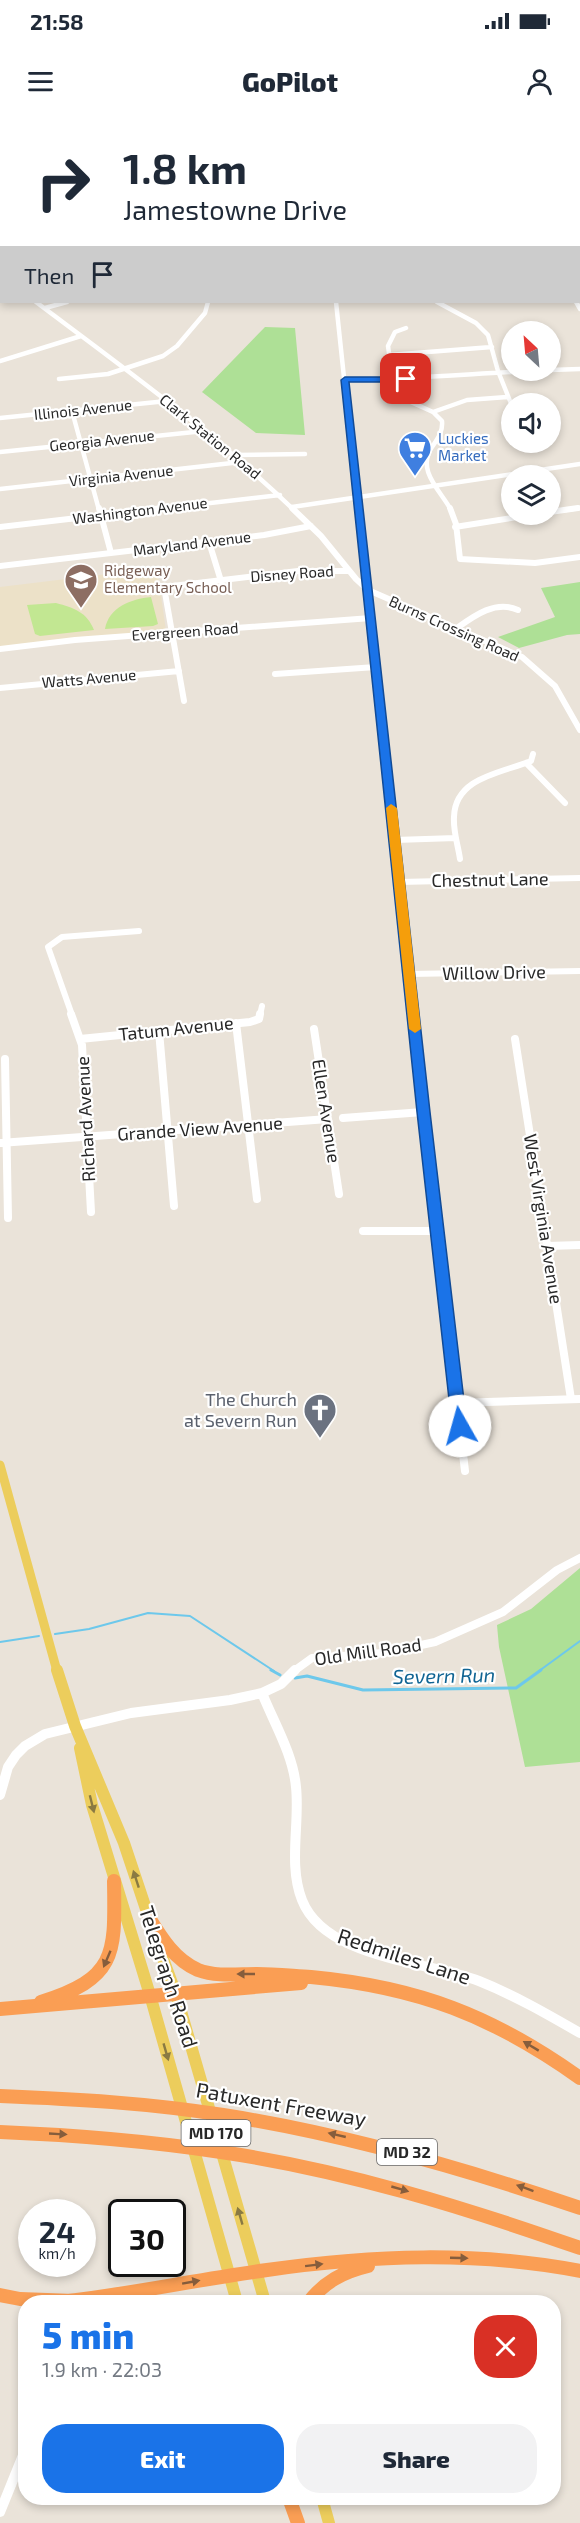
<!DOCTYPE html>
<html lang="en">
<head>
<meta charset="utf-8">
<style>
	:root { --surface:#fff; --page:#f2f2f3; --text:#1f2937; --muted:#747a83; --accent:#1a73e8 }
	body { margin:0; font-family:"Exo 2",sans-serif; background:var(--page); color:var(--text); height:100vh; display:flex; flex-direction:column; font-size:22px; white-space:nowrap }
	* { box-sizing:border-box; margin:0 }
	p { font-size:20px; color:var(--muted) }
	.icon { flex:none; width:33px; height:33px; fill:none; stroke:currentColor; stroke-width:2; stroke-linecap:round; stroke-linejoin:round }
	.map { position:relative; flex:1; overflow:hidden }
	.sheet { position:absolute; left:18px; top:2175px; width:543px; height:210px; display:flex; flex-direction:column; background:var(--surface); border-radius:24px; box-shadow:0 3px 9px #0003 }
	.sheet>* { flex:none }
	.banner { position:absolute; left:0px; top:0px; width:580px; height:183px; box-shadow:0 3px 9px #0003; background:#fff; color:var(--text); overflow:hidden }
	.needle { width:39px; rotate:334deg }
	.buttons { position:absolute; left:501px; top:201px; display:grid; gap:12px }
	.buttons a { display:grid; place-items:center; width:60px; height:60px; border-radius:50%; background:var(--surface); box-shadow:0 3px 9px #0003; font-size:30px }
	.speed { position:absolute; left:18px; top:2079px; display:flex; gap:12px; font-size:30px; font-weight:700; text-align:center }
	.speed>* { display:grid; place-content:center; width:78px; height:78px; border-radius:50%; background:var(--surface); box-shadow:0 3px 9px #0003; line-height:1 }
	.speed small { font-size:15px; font-weight:400 }
	.speed .limit { border:3px solid #111; border-radius:9px; background:#fff; color:#111 }
	.pin { position:absolute; display:grid; place-items:center; width:51px; height:51px; color:#fff; margin:-26px; border-radius:12px; box-shadow:0 3px 9px #0006 }
	.me { position:absolute; width:66px; margin:-33px; rotate:353deg; stroke-linejoin:round; filter:drop-shadow(0 0 4px #0008) }
	.turn { display:flex; align-items:center; gap:21px; height:126px; padding:0 24px; font-size:27px }
	.turn .icon { width:78px; height:78px; stroke-width:2.5 }
	.turn b { display:block; font-size:42px; line-height:51px }
	.then { display:flex; align-items:center; height:57px; padding:0 24px; background:#0003; gap:12px; font-size:22px }
	.round { display:grid; place-items:center; flex:none; width:63px; height:63px; border-radius:24px; background:var(--page) }
	.summary { display:flex; align-items:center; justify-content:space-between; height:102px; padding:0 24px }
	h1 { font-size:36px; font-weight:800; line-height:45px; color:var(--accent) }
	.action { display:flex; gap:12px; margin-top:auto; padding:12px 24px }
	.action a { flex:1; height:69px; border-radius:24px; background:var(--accent); color:#fff; font-size:24px; font-weight:800; line-height:69px; text-align:center }
	.action a+a { background:var(--page); color:var(--text) }
	.status { display:flex; justify-content:space-between; align-items:center; height:42px; padding:0 30px; background:var(--surface); direction:ltr }
	.status svg { height:16px; fill:currentColor }
	header { display:flex; justify-content:space-between; align-items:center; height:78px; padding:0 24px; background:var(--surface); font-size:27px; font-weight:800 }
	.map>svg:first-child { display:block }
	.education { fill:#ece1c8 }
	.green { fill:#aee096 }
	.pitch { fill:#c2e792 }
	.lines { fill:none; stroke-linecap:round; stroke-linejoin:round }
	.stream-far1 { stroke:#6dc8eb; stroke-width:2 }
	.stream { stroke:#6dc8eb; stroke-width:3 }
	.minor-far3 { stroke:#fff; stroke-width:4.5 }
	.minor-far2 { stroke:#fff; stroke-width:6 }
	.minor-far1 { stroke:#fff; stroke-width:8 }
	.minor { stroke:#fff; stroke-width:10 }
	.major-far1 { stroke:#eccd5c; stroke-width:9 }
	.major { stroke:#eccd5c; stroke-width:12 }
	.highway { stroke:#fa9e54; stroke-width:14 }
	.oneway { fill:#8a7a42 }
	.oneway2 { fill:#865d3c }
	.route { fill:#1a73e8; stroke:#114b97; stroke-width:1.5 }
	.slow { fill:#f59e0b }
	.labels { text-anchor:middle; stroke-width:4.5; stroke-linejoin:round; paint-order:stroke }
	.far-street-label { font-size:15px; fill:#282828; stroke:#fff }
	.far-shop-label { font-size:15px; fill:#366cbe; stroke:#fff; text-anchor:start }
	.far-education-label { font-size:15px; fill:#785e54; stroke:#fff; text-anchor:start }
	.shield { fill:#fff; stroke:#686868; stroke-width:1.5 }
	.shield-label { font-size:16px; font-weight:bold; fill:#282828 }
	.street-label { font-size:18px; fill:#282828; stroke:#fff }
	.worship-label { font-size:18px; fill:#5b616d; stroke:#fff; text-anchor:end }
	.water-label { font-size:20px; font-style:italic; fill:#106493; stroke:#fff }
	.near-street-label { font-size:21px; fill:#282828; stroke:#fff }
</style>
</head>
<body>
<div class="status"><b>21:58</b><svg viewBox="0 0 49 12"><path d="M0 12V9h3v3zM5 12V6h3v6zM10 12V3h3v9zM15 12V0h3v12zM26 1h20v11H26zM47 4h2v5h-2z"/></svg></div>
<header><svg class="icon" aria-label="menu" viewBox="0 0 24 24"><path d="M4 6h16M4 12h16M4 18h16"/></svg>GoPilot<svg class="icon" aria-label="person" viewBox="0 0 24 24"><circle cx="12" cy="8" r="4"/><path d="M4 21q1-7 8-7t8 7"/></svg></header>
<div class="map">
<svg width="580" height="2403" viewBox="0 0 580 2403">
	<rect width="100%" height="100%" fill="#eae3d9"/>
	<path class="education" d="M157 448 166 511 0 527V467Z"/>
	<path class="green" d="M265 207 295 208 305 315 256 313 202 272Z
		M580 462V514L567 515 519 528 498 517 555 497 541 468Z
		M580 1448V1642L525 1647 499 1527 497 1505 531 1489Z"/>
	<path class="pitch" d="M151 477 158 504 153 506 105 509C109 487 131 479 151 477Z
		M56 483C74 488 87 492 94 510L40 516 35 514 27 485Z"/>
	<g class="lines">
		<path class="stream-far1" d="M55 1514 89 1509 148 1493 190 1496 274 1551
			M0 1522 39 1516
			M539 1551 580 1521"/>
		<path class="stream" d="M271 1550 280 1555
			M295 1558 307 1556 363 1570 516 1568 541 1550"/>
		<path class="minor-far3" d="M149 2 187 1
			M36 182C124 248 214 313 294 390
			M336 182 358 390
			M437 182 476 203 488 215 498 251 512 286
			M576 182 580 189
			M45 188 67 182
			M406 208 395 212 388 226 394 269 404 279 433 292 442 301C443 312 438 318 432 327 416 350 440 370 451 390
			M389 235 492 227
			M0 241 81 216
			M550 250 580 249
			M59 259 108 254 163 236 177 226 205 193 208 182
			M345 260C414 259 481 253 550 250
			M72 291 99 390
			M433 292 467 280 507 277
			M0 298 167 281
			M505 308 512 304
			M0 332 204 311
			M234 335 305 334
			M0 369 241 342
			M292 387 580 344
			M150 390 280 375
			M566 390 580 388"/>
		<path class="minor-far2" d="M99 388 111 433
			M292 388 321 416 356 459 368 470 522 537 555 566 580 610
			M358 388 413 895
			M450 388 456 404 460 439 535 443 580 437
			M550 392 578 388
			M0 407 163 388
			M455 407 536 394
			M209 422 221 461
			M0 446 264 415 311 406
			M457 508C475 495 496 480 518 490
			M0 529 75 520 371 498
			M275 554 376 547
			M0 568 179 551
			M184 581 164 467 298 451H349
			M526 643 565 683
			M395 720 456 718
			M460 739C458 725 453 711 454 697 455 657 502 653 531 641L533 634
			M399 762 580 758
			M409 854 580 851
			M72 895 48 827 62 817 139 811
			M260 895 262 886"/>
		<path class="minor-far1" d="M71 894 82 925 91 1092
			M412 894 465 1351
			M236 903 257 1079
			M314 909 339 1074
			M159 911 174 1086
			M80 919 250 902 259 899 260 894
			M515 919 571 1279
			M5 939 8 1098
			M343 998 423 992
			M0 1023 328 999
			M363 1111H437
			M547 1126 580 1125
			M457 1283 580 1279
			M294 1551 312 1538 384 1533 435 1522 503 1492 557 1450 580 1438"/>
		<path class="minor" d="M262 1573C274 1603 293 1634 296 1667 300 1703 288 1745 302 1780 325 1839 427 1841 479 1861 514 1875 547 1894 580 1913
			M0 1675 8 1647 16 1635 25 1626 45 1614 131 1593 230 1580 262 1573 281 1564 295 1550
			M0 2392 26 2328"/>
		<path class="major-far1" d="M0 1345 57 1551"/>
		<path class="major" d="M57 1550 75 1606 124 1723 150 1801
			M80 1628 92 1685 150 1875 237 2182
			M154 1814 176 1874 265 2182
			M322 2378 329 2403"/>
		<path class="highway" d="M149 1798C162 1819 175 1840 198 1850 217 1857 237 1854 257 1854 275 1854 293 1856 311 1857 418 1867 493 1896 580 1958
			M41 1882C118 1858 115 1833 114 1761
			M0 1889 301 1863
			M0 1976C75 1979 149 1983 223 1995 345 2014 463 2048 580 2088
			M0 2012C74 2015 148 2021 221 2032 344 2050 463 2087 580 2128
			M0 2175 20 2179 74 2181
			M69 2181C135 2173 201 2159 267 2150 372 2135 476 2131 580 2151
			M309 2182C324 2162 343 2152 368 2146
			M289 2378 298 2403"/>
	</g>
	<defs><path id="oneway-solid" d="M-6-.8H1V-3.2L6.5 0L1 3.2V.8H-6Z" transform="scale(1.5)"/></defs>
	<g class="oneway">
		<use href="#oneway-solid" transform="translate(92 1684) rotate(76)"/>
		<use href="#oneway-solid" transform="translate(136 1759) rotate(-108)"/>
		<use href="#oneway-solid" transform="translate(166 1932) rotate(74)"/>
		<use href="#oneway-solid" transform="translate(240 2096) rotate(-106)"/>
	</g>
	<g class="oneway2">
		<use href="#oneway-solid" transform="translate(107 1839) rotate(113)"/>
		<use href="#oneway-solid" transform="translate(246 1854) rotate(180)"/>
		<use href="#oneway-solid" transform="translate(531 1926) rotate(-149)"/>
		<use href="#oneway-solid" transform="translate(58 2014) rotate(3)"/>
		<use href="#oneway-solid" transform="translate(337 2015) rotate(-167)"/>
		<use href="#oneway-solid" transform="translate(525 2068) rotate(-160)"/>
		<use href="#oneway-solid" transform="translate(400 2069) rotate(16)"/>
		<use href="#oneway-solid" transform="translate(459 2138) rotate(2)"/>
		<use href="#oneway-solid" transform="translate(314 2145) rotate(-7)"/>
		<use href="#oneway-solid" transform="translate(191 2162) rotate(-10)"/>
	</g>
	<path class="route" d="M345 257H406L410 259 406 262H349L430 992 467 1306 465 1310H455L452 1306 417 992 341 260Z"/>
	<path class="slow" d="M391 684 397 688 421 909 415 913 409 909 386 688Z"/>
	<defs>
		<g id="supermarket-pin" transform="scale(1.725)"><path d="M0 17L-7.5 6A9.5 9.5 0 1 1 7.5 6Z" fill="#3f7fe0" stroke="#fff"/><path d="M-6-5.5h2.5l.6 2H6L4.5 2H-2.5L-4.4-4H-6ZM-1.5 3.2a1.3 1.3 0 1 0 .1 0ZM3 3.2a1.3 1.3 0 1 0 .1 0Z" fill="#fff"/></g>
		<g id="school-pin" transform="scale(1.725)"><path d="M0 17L-7.5 6A9.5 9.5 0 1 1 7.5 6Z" fill="#8d6e63" stroke="#fff"/><path d="M0-5L7-2L0 1L-7-2ZM-4 1L0 2.5L4 1V4Q0 6-4 4Z" fill="#fff"/></g>
		<g id="church-pin" transform="scale(1.725)"><path d="M0 17L-7.5 6A9.5 9.5 0 1 1 7.5 6Z" fill="#6b7280" stroke="#fff"/><path d="M-1.2-6h2.4v3.5h3.3v2.4h-3.3V6h-2.4V-.1h-3.3v-2.4h3.3Z" fill="#fff"/></g>
	</defs>
	<g fill-rule="evenodd">
		<use href="#supermarket-pin" x="415" y="328"/>
		<use href="#school-pin" x="81" y="460"/>
		<use href="#church-pin" x="320" y="1290"/>
	</g>
	<g class="labels">
		<g class="far-street-label">
			<text transform="translate(83 290) rotate(-6)" y="5">Illinois Avenue</text>
			<text transform="translate(210 317) rotate(39)" y="5">Clark Station Road</text>
			<text transform="translate(102 321) rotate(-6)" y="5">Georgia Avenue</text>
			<text transform="translate(121 356) rotate(-6)" y="5">Virginia Avenue</text>
			<text transform="translate(140 391) rotate(-7)" y="5">Washington Avenue</text>
			<text transform="translate(192 424) rotate(-7)" y="5">Maryland Avenue</text>
			<text transform="translate(292 454) rotate(-4)" y="5">Disney Road</text>
			<text transform="translate(454 509) rotate(24)" y="5">Burns Crossing Road</text>
			<text transform="translate(185 512) rotate(-4)" y="5">Evergreen Road</text>
			<text transform="translate(89 559) rotate(-5)" y="5">Watts Avenue</text>
		</g>
		<g class="far-shop-label">
			<text x="438" y="324">Luckies<tspan x="438" dy="17">Market</tspan></text>
		</g>
		<g class="far-education-label">
			<text x="104" y="456">Ridgeway<tspan x="104" dy="17">Elementary School</tspan></text>
		</g>
		<g class="shield">
			<rect x="181.5" y="2000" width="69" height="26" rx="4.5"/>
			<rect x="377" y="2019" width="60" height="26" rx="4.5"/>
		</g>
		<g class="shield-label">
			<text x="216" y="2019">MD 170</text>
			<text x="407" y="2038">MD 32</text>
		</g>
		<g class="street-label">
			<text transform="translate(490 760) rotate(-1)" y="6">Chestnut Lane</text>
			<text transform="translate(494 853) rotate(-1)" y="6">Willow Drive</text>
			<text transform="translate(176 909) rotate(-6)" y="6">Tatum Avenue</text>
			<text transform="translate(326 991) rotate(81)" y="6">Ellen Avenue</text>
			<text transform="translate(86 999) rotate(-93)" y="6">Richard Avenue</text>
			<text transform="translate(200 1009) rotate(-4)" y="6">Grande View Avenue</text>
			<text transform="translate(543 1099) rotate(81)" y="6">West Virginia Avenue</text>
			<text transform="translate(368 1532) rotate(-8)" y="6">Old Mill Road</text>
		</g>
		<g class="worship-label">
			<text x="297" y="1286">The Church<tspan x="297" dy="21">at Severn Run</tspan></text>
		</g>
		<g class="water-label">
			<text transform="translate(444 1556) rotate(-1)" y="7">Severn Run</text>
		</g>
		<g class="near-street-label">
			<text transform="translate(404 1837) rotate(18)" y="7">Redmiles Lane</text>
			<text transform="translate(168 1857) rotate(72)" y="7">Telegraph Road</text>
			<text transform="translate(281 1985) rotate(10)" y="7">Patuxent Freeway</text>
		</g>
	</g>
</svg>
<div class="buttons">
<a><svg class="needle" viewBox="-14 -14 28 28"><path d="M0-13l5 13h-10z" fill="#e53935"/><path d="M0 13l5-13h-10z" fill="#747a83"/></svg></a>
<a><svg class="icon" aria-label="sound" viewBox="0 0 24 24"><path d="M4 9h4l5-4v14l-5-4H4zM17 9q2 3 0 6"/></svg></a>
<a><svg class="icon" aria-label="layers" viewBox="0 0 24 24"><path d="M12 4l9 5-9 5-9-5zM3 14l9 5 9-5"/></svg></a>
</div>
<div class="speed"><div>24<small>km/h</small></div><div class="limit">30</div></div>
<div class="pin" style="left:406px;top:259px;background:#d93025"><svg class="icon" aria-label="arrive" viewBox="0 0 24 24"><path d="M6 21V4h12l-3 4 3 4H6"/></svg></div>
<svg class="me" style="left:460px;top:1306px" viewBox="-20 -20 40 40"><circle r="19" fill="#fff"/><path d="M0-13L10 11 0 6-10 11z" fill="#1a73e8"/></svg>
<div class="banner">
<div class="turn"><svg class="icon" aria-label="right" viewBox="0 0 24 24"><path d="M7 20v-9h11M14 6l5 5-5 5"/></svg><div><b>1.8 km</b>Jamestowne Drive</div></div>
<div class="then">Then<svg class="icon" aria-label="arrive" viewBox="0 0 24 24"><path d="M6 21V4h12l-3 4 3 4H6"/></svg></div>
</div>
<section class="sheet">
<div class="summary"><div><h1>5 min</h1><p>1.9 km · 22:03</p></div><a class="round" style="background:#d93025;color:#fff"><svg class="icon" aria-label="close" viewBox="0 0 24 24"><path d="M6 6l12 12M18 6L6 18"/></svg></a></div>
<div class="action"><a>Exit</a><a>Share</a></div>
</section>
</div>
</body>
</html>
